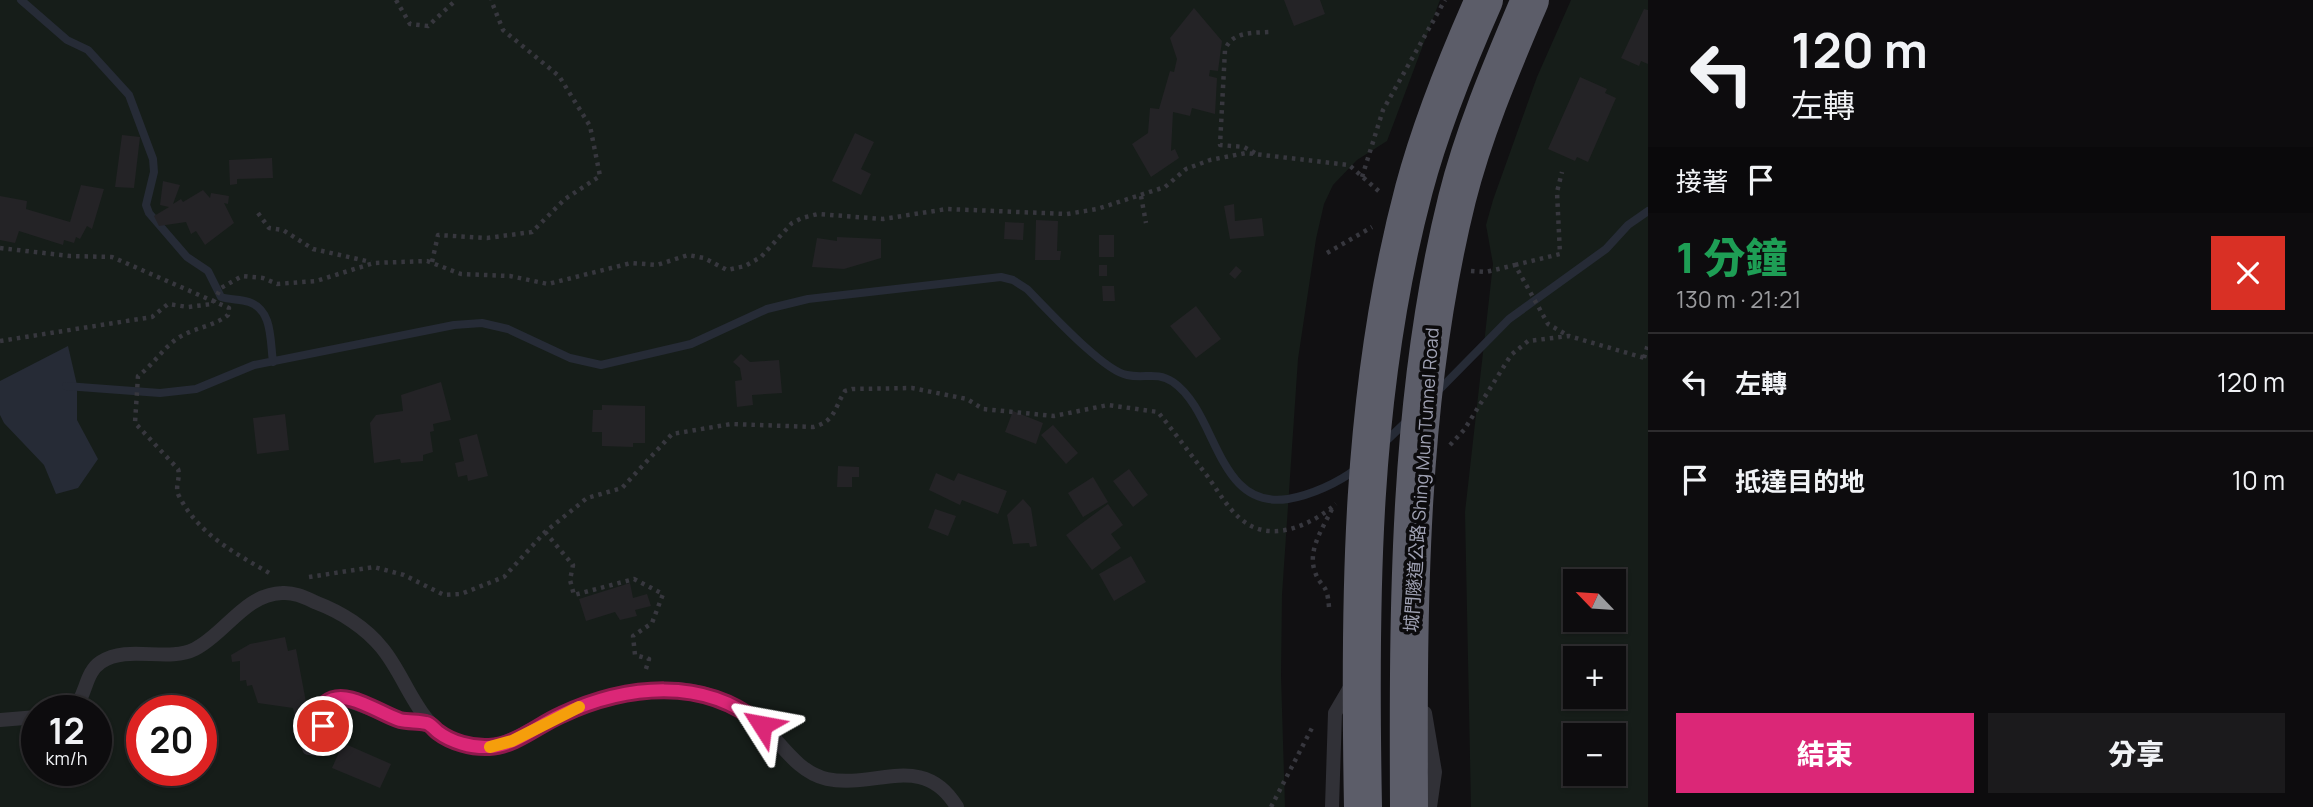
<!DOCTYPE html>
<html lang="zh-TW">
<head>
<meta charset="utf-8">
<style>
	:root { --surface:#0d0c0e; --page:#1b1a1c; --text:#f1f3f6; --muted:#9a9b9e; --line:#2d2c2e; --accent:#db2777 }
	body { margin:0; font-family:Manrope,"Noto Sans TC",sans-serif; background:var(--page); color:var(--text); height:100vh; display:flex; flex-direction:column; font-size:26px; white-space:nowrap }
	* { box-sizing:border-box; margin:0 }
	p { font-size:23px; color:var(--muted) }
	.icon { flex:none; width:38px; height:38px; fill:none; stroke:currentColor; stroke-width:2; stroke-linecap:round; stroke-linejoin:round }
	.map { position:relative; flex:1; overflow:hidden }
	.panel { display:flex; flex-direction:column; background:var(--surface); width:665px }
	.panel>* { flex:none }
	.hud { background:#0d0c0e; color:var(--text); overflow:hidden }
	.needle { width:46px; rotate:295deg }
	.tools { position:absolute; left:1563px; top:569px; display:grid; gap:14px }
	.tools a { display:grid; place-items:center; width:63px; height:63px; border-radius:0px; background:var(--surface); box-shadow:0 2px 5px #0004,0 0 0 2px var(--line); font-size:35px }
	.speed { position:absolute; left:21px; top:695px; display:flex; gap:14px; font-size:35px; font-weight:700; text-align:center }
	.speed>* { display:grid; place-content:center; width:91px; height:91px; border-radius:50%; background:var(--surface); box-shadow:0 2px 5px #0004,0 0 0 2px var(--line); line-height:1 }
	.speed small { font-size:18px; font-weight:400 }
	.speed .limit { border:10px solid #d22; background:#fff; color:#111 }
	.pin { position:absolute; display:grid; place-items:center; width:60px; height:60px; color:#fff; margin:-30px; border:4px solid #fff; border-radius:50%; box-shadow:0 2px 7px #0007 }
	.me { position:absolute; width:77px; margin:-38px; rotate:304deg; stroke-linejoin:round; filter:drop-shadow(0 0 5px #0008) }
	.turn { display:flex; align-items:center; gap:24px; height:147px; padding:0 28px; font-size:32px }
	.turn .icon { width:91px; height:91px; stroke-width:2.5 }
	.turn b { display:block; font-size:49px; line-height:60px }
	.then { display:flex; align-items:center; height:66px; padding:0 28px; background:#0003; gap:14px; font-size:26px }
	.round { display:grid; place-items:center; flex:none; width:74px; height:74px; border-radius:0px; background:var(--page) }
	.head { display:flex; align-items:center; justify-content:space-between; height:119px; padding:0 28px }
	h1 { font-size:42px; font-weight:800; line-height:52px; color:#1e9e55 }
	.primary-button { display:flex; gap:14px; margin-top:auto; padding:14px 28px }
	.primary-button a { flex:1; height:80px; border-radius:0px; background:var(--accent); color:#fff; font-size:28px; font-weight:800; line-height:80px; text-align:center }
	.primary-button a+a { background:var(--page); color:var(--text) }
	ul { padding:0; list-style:none }
	li { display:flex; align-items:center; gap:21px; height:98px; padding:0 28px; border-top:2px solid var(--line) }
	li div { flex:1 }
	li b { display:block; font-size:26px }
	li em { font-style:normal }
	main { display:flex; flex:1; min-height:0 }
	.map>svg:first-child { display:block }
	.green { fill:#161d19; fill-rule:evenodd }
	.water { fill:#262b36 }
	.lines { fill:none; stroke-linecap:round; stroke-linejoin:round }
	.stream { stroke:#262b36; stroke-width:8 }
	.building { fill:#242326 }
	.path { stroke:#37373e; stroke-width:4.5; stroke-dasharray:3.5 5; stroke-linecap:butt }
	.lane { stroke:#313137; stroke-width:14 }
	.highway { stroke:#5c5d69; stroke-width:38 }
	.route-casing { stroke:#8e194d; stroke-width:18 }
	.route { stroke:#db2777; stroke-width:12 }
	.slow { stroke:#f59e0b; stroke-width:12 }
	.labels { text-anchor:middle; stroke-width:7; stroke-linejoin:round; paint-order:stroke }
	.street-label { font-size:18px; fill:#a0a2b4; stroke:#0c0b0d }
</style>
</head>
<body>
<main>
<div class="map">
<svg width="1648" height="807" viewBox="0 0 1648 807">
	<rect width="100%" height="100%" fill="#111012"/>
	<path class="green" d="M0 0H1440L1387 141 1357 160 1333 185 1324 204 1316 239 1298 359 1282 595 1281 676 1285 807H0ZM37 710H96V770H37ZM142 710H201V770H142Z
		M1571 0H1648V807H1471L1465 512 1493 264 1486 225 1493 200 1537 77ZM1575 581H1614V620H1575ZM1575 658H1614V696H1575ZM1575 735H1614V774H1575Z"/>
	<path class="water" d="M68 346 77 385V420L98 459 78 488 56 494 44 465 4 423 0 415V381Z"/>
	<g class="lines">
		<path class="stream" d="M21 0 67 40 88 50 129 95 153 159 154 172 146 205 149 213 187 257 208 271 221 297C230 300 240 299 249 302 273 310 270 341 273 362
			M66 386 160 393 196 389 254 365 454 325 482 323 508 329 570 358 601 365 691 344 767 309 808 299 1001 277 1013 280 1027 289C1046 308 1103 371 1127 375 1145 379 1156 371 1173 382 1218 413 1216 510 1288 499 1311 495 1338 483 1356 469
			M1437 392 1509 319 1606 249 1628 225 1648 211
			M1384 443 1407 421"/>
	</g>
	<path class="building" d="M1284 0H1320L1325 14 1294 26Z
		M1194 8 1222 41 1218 71 1210 70 1209 76 1217 78 1215 114 1192 108 1190 116 1173 112 1171 151 1175 149 1179 158 1151 177 1132 144 1148 133 1150 108 1159 109 1170 71 1174 72 1177 59 1170 38Z
		M1644 9 1648 10V64L1641 61 1639 66 1621 58Z
		M1580 77 1607 89 1605 93 1616 98 1588 162 1577 157 1575 161 1548 149Z
		M855 133 874 142 861 169 871 174 861 195 832 181Z
		M122 135 140 137 134 188 115 187Z
		M272 158 273 178 237 179V184L230 185 229 160Z
		M163 181 180 185 173 204 181 199 183 202 203 190 210 198 211 193 229 196 228 204 224 203 234 223 205 245 196 231 191 234 186 222 159 226 154 216 169 207 160 205Z
		M81 185 104 189 92 229 87 226 80 239 76 237 74 243 64 240 63 245 19 231 15 243 0 240V196L27 201 26 209 70 222Z
		M1234 204 1235 221 1262 218 1264 236 1230 239 1224 206Z
		M1036 220 1058 221 1057 251H1061L1060 260H1035Z
		M1005 222 1024 223 1023 240 1004 239Z
		M1099 235H1114V257H1099Z
		M837 237 881 239V258L844 269 812 267 817 238 837 241Z
		M1099 265H1107V276H1099Z
		M1236 266 1242 271 1235 279 1229 274Z
		M1102 286H1114L1115 301H1103Z
		M1196 306 1221 339 1196 358 1170 326Z
		M741 354 750 362 779 360 782 393 752 395 753 405 737 407 735 381 742 380 740 368 733 362Z
		M441 382 451 420 433 424 434 431 430 432 433 452 423 455V461L401 463 400 459 374 463 370 423 376 415 403 411 401 395Z
		M602 405 645 406V443H633V447L602 446V432H592L593 410H602Z
		M1013 411 1043 423 1036 444 1005 432Z
		M285 414 289 450 257 454 253 418Z
		M1053 425 1078 453 1066 464 1041 435Z
		M477 434 488 476 468 481 467 475 458 477 455 463 464 461 459 439Z
		M838 466 859 467V477H852V487H837Z
		M1129 469 1148 495 1133 507 1113 481Z
		M936 473 954 481 958 473 1007 491 998 514 962 500 960 505 929 490Z
		M1093 477 1108 502 1083 517 1068 493Z
		M1023 499 1031 508 1037 546 1030 547 1029 543 1013 544 1007 515Z
		M1108 504 1123 525 1111 534 1121 548 1092 570 1066 535Z
		M935 509 956 516 948 536 928 528Z
		M1131 556 1146 582 1114 601 1099 574Z
		M630 583 633 598 647 594 651 606 635 610 637 616 620 620 615 612 586 621 579 599Z
		M285 637 288 651 296 649 306 702 311 701 313 727 298 730 293 708 258 703 252 685 247 686 246 680 240 681V661L232 662 231 655 250 644Z
		M343 743 391 764 380 788 332 768Z"/>
	<g class="lines">
		<path class="path" d="M396 0 410 24 428 26 456 0
			M1255 153 1244 147 1220 145 1225 50C1232 31 1253 33 1270 32
			M1362 177 1383 110 1445 0
			M1141 196 1146 223
			M258 213 269 228 283 230 313 249 371 262
			M0 248 70 256 112 257 229 308 228 315C213 327 195 327 178 338 163 348 154 364 138 376L135 423 178 469C181 478 174 487 179 496 199 535 235 553 271 574
			M1327 253 1372 227
			M432 262 438 235 487 238 532 232 565 199 600 176 590 126 559 76 503 30 491 0
			M1515 265 1560 254 1557 192 1562 172
			M1471 271 1486 272 1515 265 1548 324 1569 336
			M0 341 152 317 168 304 188 307 212 304 221 288 242 276 263 278 277 284 316 281 374 263 427 261 461 274 510 276 548 284 631 263 657 265 688 255 704 258 727 270 745 266 761 257 792 223 802 218 818 214 883 219 947 209 1067 214 1097 209 1165 187 1186 169 1210 160 1246 153 1349 165 1382 194
			M1644 358 1648 344
			M1450 445 1464 430 1511 355 1528 341 1569 336 1648 359
			M545 532 573 565 570 580 574 595 634 579 663 594 652 623 633 636 635 655 649 659 645 672
			M309 577 374 567 404 575 444 595 461 594 504 577 545 532 587 498 622 488 672 434 731 424 813 427C836 421 834 408 845 391L852 389 912 388 967 399 983 409 1054 416 1108 405 1158 412C1175 433 1191 455 1208 477 1218 491 1228 509 1242 520 1271 544 1311 525 1336 504
			M1329 607C1327 581 1321 589 1315 572 1307 550 1323 528 1332 509
			M1271 807 1314 724"/>
		<path class="lane" d="M72 710C87 697 84 673 101 662 128 644 167 663 195 649 225 634 245 594 282 593 295 592 306 598 317 603 341 612 366 628 382 648 408 679 418 730 461 743 500 755 525 731 559 715 589 701 627 690 661 689 696 687 738 701 763 726 782 745 799 773 827 779 876 789 923 751 957 807
			M1425 713 1435 772 1430 807
			M0 720 37 717
			M305 729 309 748 319 749 325 705 338 697 401 720 429 723
			M1332 807 1335 713 1352 684"/>
		<path class="highway" d="M1363 807C1359 600 1360 392 1414 189 1431 125 1457 61 1484 0
			M1409 807C1408 605 1408 396 1457 199 1474 131 1503 64 1530 0"/>
	</g>
	<g class="lines">
		<g class="route-casing">
			<path id="route" d="M323 726 326 703C345 687 380 714 400 720 409 722 418 721 426 723 431 724 434 729 438 732 451 742 472 748 489 747 515 746 538 725 561 715 626 685 704 676 762 725"/>
		</g>
		<use href="#route" class="route"/>
		<path class="slow" d="M490 747 512 741 579 707"/>
	</g>
	<g class="labels">
		<g class="street-label">
			<text transform="translate(1422 480) rotate(-86)" y="6">城門隧道公路 Shing Mun Tunnel Road</text>
		</g>
	</g>
</svg>
<div class="tools">
<a><svg class="needle" viewBox="-14 -14 28 28"><path d="M0-13l5 13h-10z" fill="#e53935"/><path d="M0 13l5-13h-10z" fill="#9a9b9e"/></svg></a>
<a>+</a>
<a>−</a>
</div>
<div class="speed"><div>12<small>km/h</small></div><div class="limit">20</div></div>
<div class="pin" style="left:323px;top:726px;background:#d93025"><svg class="icon" aria-label="arrive" viewBox="0 0 24 24"><path d="M6 21V4h12l-3 4 3 4H6"/></svg></div>
<svg class="me" style="left:762px;top:725px" viewBox="-20 -20 40 40"><path d="M0-17L14 15 0 8-14 15z" fill="#db2777" stroke="#fff" stroke-width="4"/></svg>
</div>
<section class="panel">
<div class="hud">
<div class="turn"><svg class="icon" aria-label="left" viewBox="0 0 24 24"><path d="M17 20v-9H6M10 6l-5 5 5 5"/></svg><div><b>120 m</b>左轉</div></div>
<div class="then">接著<svg class="icon" aria-label="arrive" viewBox="0 0 24 24"><path d="M6 21V4h12l-3 4 3 4H6"/></svg></div>
</div>
<div class="head"><div><h1>1 分鐘</h1><p>130 m · 21:21</p></div><a class="round" style="background:#d93025;color:#fff"><svg class="icon" aria-label="close" viewBox="0 0 24 24"><path d="M6 6l12 12M18 6L6 18"/></svg></a></div>
<ul>
<li><svg class="icon" aria-label="left" viewBox="0 0 24 24"><path d="M17 20v-9H6M10 6l-5 5 5 5"/></svg><div><b>左轉</b></div><em>120 m</em></li>
<li><svg class="icon" aria-label="arrive" viewBox="0 0 24 24"><path d="M6 21V4h12l-3 4 3 4H6"/></svg><div><b>抵達目的地</b></div><em>10 m</em></li>
</ul>
<div class="primary-button"><a>結束</a><a>分享</a></div>
</section>
</main>
</body>
</html>
